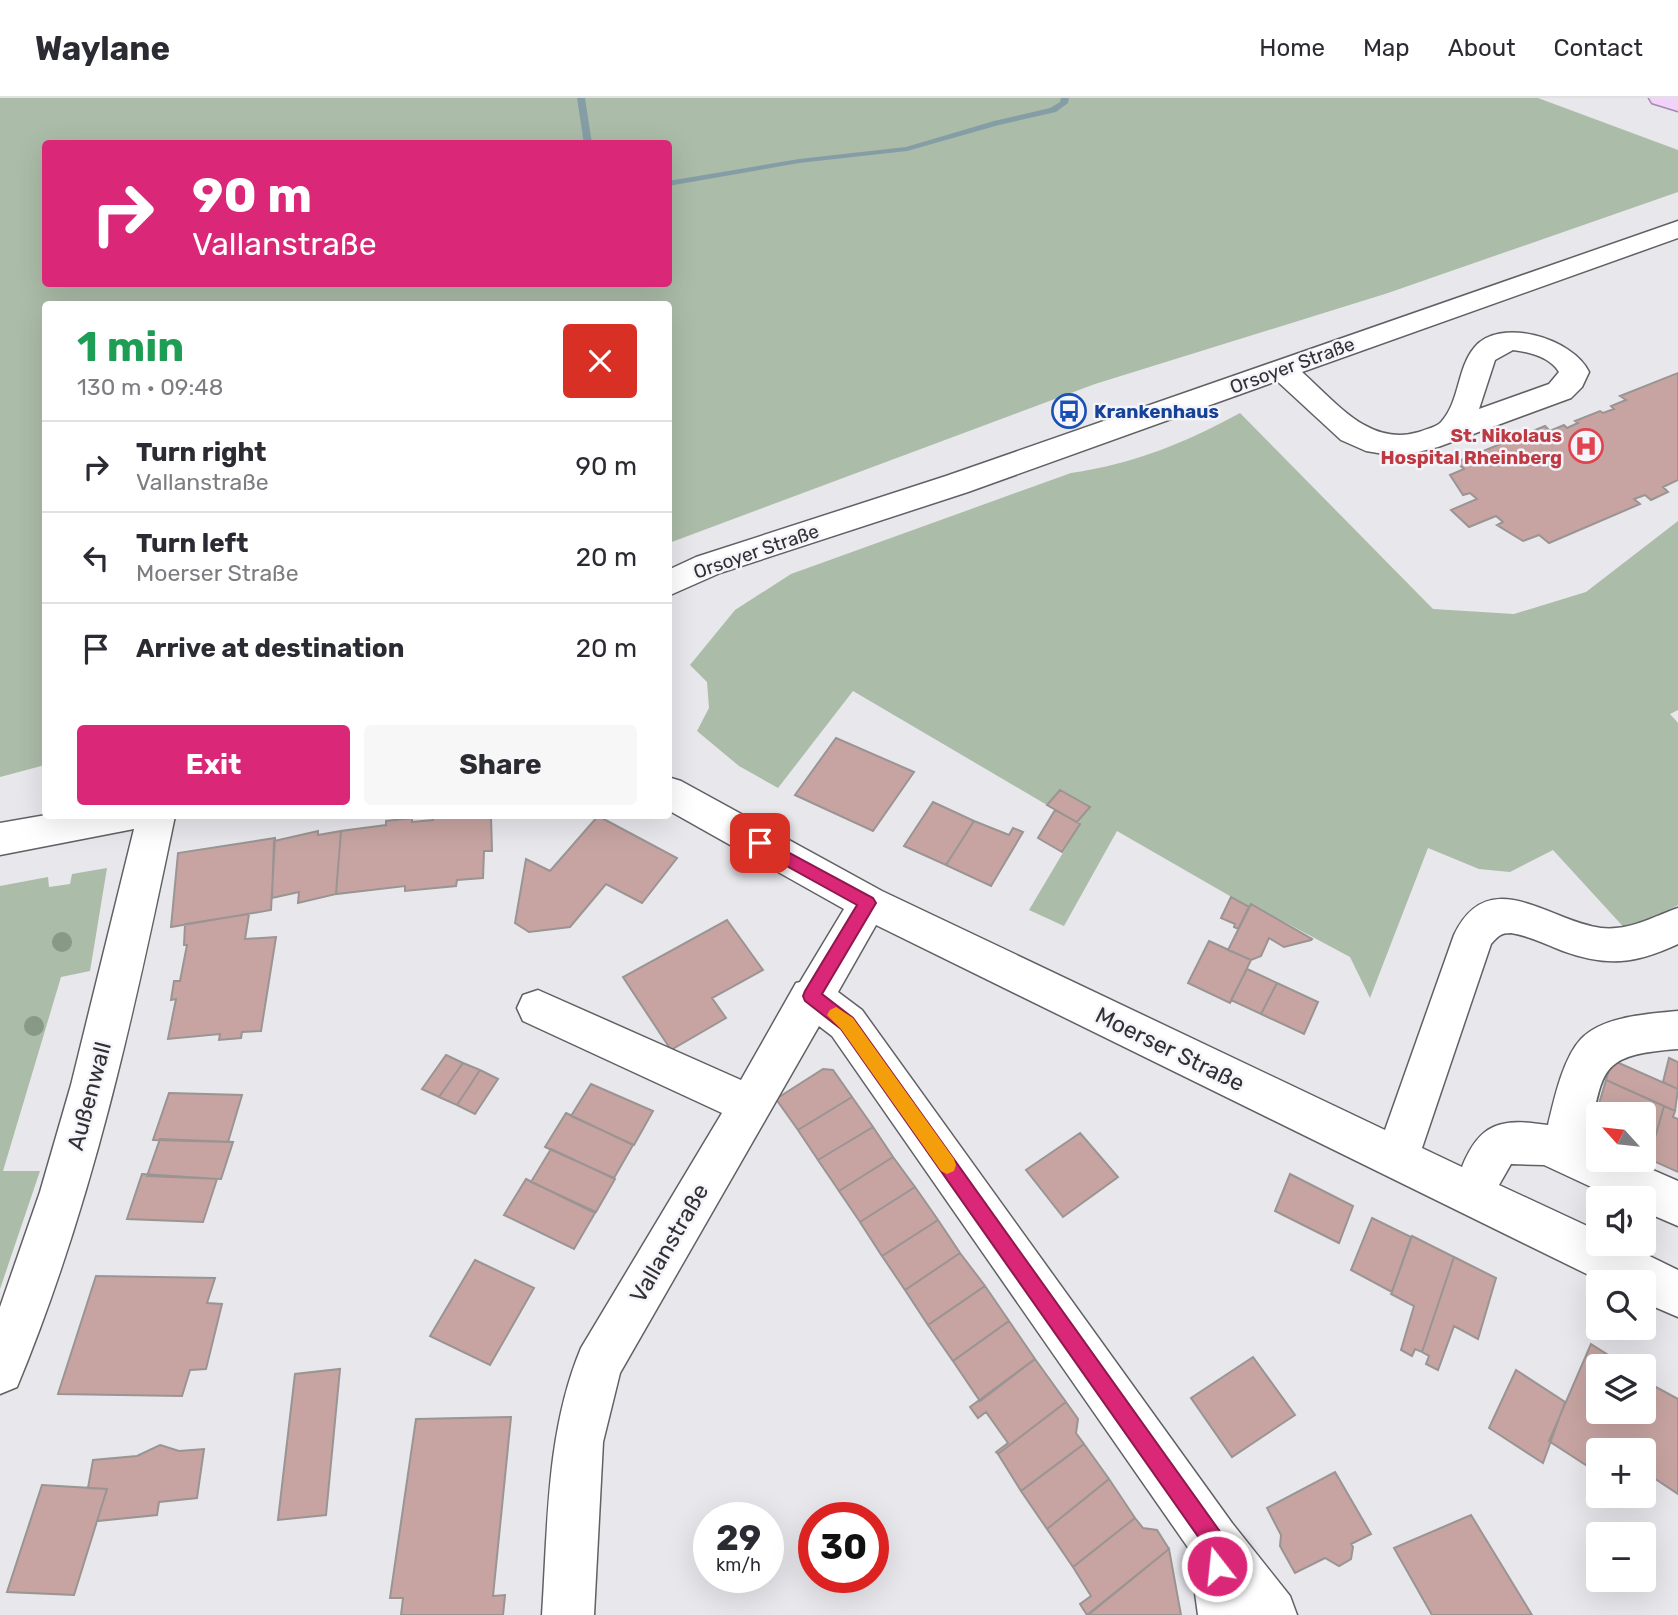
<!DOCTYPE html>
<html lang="en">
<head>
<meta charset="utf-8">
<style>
	:root { --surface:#fff; --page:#f7f7f7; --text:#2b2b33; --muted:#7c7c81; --line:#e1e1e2; --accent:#db2777 }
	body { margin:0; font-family:Rubik,sans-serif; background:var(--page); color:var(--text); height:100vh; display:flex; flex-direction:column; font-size:26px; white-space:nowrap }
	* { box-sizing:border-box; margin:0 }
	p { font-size:23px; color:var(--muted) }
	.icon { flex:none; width:38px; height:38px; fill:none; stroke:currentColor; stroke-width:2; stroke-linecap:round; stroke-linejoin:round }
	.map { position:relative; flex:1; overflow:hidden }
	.details { position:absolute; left:42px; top:203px; width:630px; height:518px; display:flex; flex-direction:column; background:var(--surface); border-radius:7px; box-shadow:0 7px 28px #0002 }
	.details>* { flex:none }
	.hud { position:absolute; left:42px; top:42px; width:630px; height:147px; border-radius:7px; box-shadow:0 7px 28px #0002; background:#db2777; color:#fff; overflow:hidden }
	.needle { width:46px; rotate:297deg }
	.buttons { position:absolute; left:1586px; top:1004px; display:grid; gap:14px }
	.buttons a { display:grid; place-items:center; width:70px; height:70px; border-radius:7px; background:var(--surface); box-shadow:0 7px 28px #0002; font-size:35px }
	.speed { position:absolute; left:693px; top:1404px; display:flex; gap:14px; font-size:35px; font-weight:700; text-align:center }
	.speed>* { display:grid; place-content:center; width:91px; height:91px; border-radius:50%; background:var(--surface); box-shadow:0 7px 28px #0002; line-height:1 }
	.speed small { font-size:18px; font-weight:400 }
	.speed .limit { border:10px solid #d22; background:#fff; color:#111 }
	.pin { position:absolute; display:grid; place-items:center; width:60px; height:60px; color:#fff; margin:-30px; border-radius:14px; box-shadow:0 4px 10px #0006 }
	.me { position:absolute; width:77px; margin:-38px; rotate:344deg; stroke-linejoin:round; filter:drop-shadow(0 0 5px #0008) }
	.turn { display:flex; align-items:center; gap:24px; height:147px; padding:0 35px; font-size:32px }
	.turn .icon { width:91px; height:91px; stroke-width:2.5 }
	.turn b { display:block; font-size:49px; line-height:60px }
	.round { display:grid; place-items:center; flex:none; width:74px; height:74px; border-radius:7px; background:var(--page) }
	.overview { display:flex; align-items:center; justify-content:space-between; height:119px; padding:0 35px }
	h1 { font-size:42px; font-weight:700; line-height:52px; color:#1e9e55 }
	.action { display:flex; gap:14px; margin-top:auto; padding:14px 35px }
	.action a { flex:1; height:80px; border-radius:7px; background:var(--accent); color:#fff; font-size:28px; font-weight:700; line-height:80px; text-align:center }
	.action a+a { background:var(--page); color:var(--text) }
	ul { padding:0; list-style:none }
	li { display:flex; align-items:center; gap:21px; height:91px; padding:0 35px; border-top:2px solid var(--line) }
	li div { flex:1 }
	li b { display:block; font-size:26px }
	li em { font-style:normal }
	header { display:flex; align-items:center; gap:42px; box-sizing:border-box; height:98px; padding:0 35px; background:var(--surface); border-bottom:2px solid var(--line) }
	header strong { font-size:33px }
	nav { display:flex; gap:38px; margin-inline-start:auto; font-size:24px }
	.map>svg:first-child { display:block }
	.green { fill:#abbca8; fill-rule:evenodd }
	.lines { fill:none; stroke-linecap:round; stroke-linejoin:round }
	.stream { fill:#859ea6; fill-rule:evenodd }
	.building { fill:#c7a4a2; stroke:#9a9493; stroke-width:2 }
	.minor-casing { stroke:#606065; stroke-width:3 }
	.major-casing { stroke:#a887b2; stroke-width:3 }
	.minor { fill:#fff; fill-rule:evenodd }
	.major { fill:#f1d3fa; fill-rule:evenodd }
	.tree { fill:#889986 }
	.route { fill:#db2777; stroke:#8e194d; stroke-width:2 }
	.slow { fill:#f59e0b }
	.labels { text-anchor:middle; stroke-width:5; stroke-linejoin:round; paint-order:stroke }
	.far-street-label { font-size:19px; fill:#313133; stroke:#f4f4fa }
	.far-transit-label { font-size:19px; font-weight:bold; fill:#164399; stroke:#f4f4fa; text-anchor:start }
	.far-health-label { font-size:19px; font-weight:bold; fill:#be3a42; stroke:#f4f4fa; text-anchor:end }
	.street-label { font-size:23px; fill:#313133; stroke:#f4f4fa }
</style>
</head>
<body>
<header>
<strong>Waylane</strong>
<nav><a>Home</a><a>Map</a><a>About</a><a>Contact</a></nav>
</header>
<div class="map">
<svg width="1678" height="1517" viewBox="0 0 1678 1517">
	<rect width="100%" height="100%" fill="#e7e7ec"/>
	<path class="green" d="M0 0H1538L1678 52V94L1388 195 1095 286 669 445 668 206H46L45 667 0 679ZM46 46H668V186H46Z
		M1240 315 1433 511 1514 516 1586 494 1678 423V612L1670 616 1678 625V807L1629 835 1553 752 1510 774 1479 771 1428 750 1370 900 1350 859 1251 806 1249 809 1117 733 1064 828 1029 812 1080 726 1077 724 1089 709 1060 692 1047 707 853 593 778 690 739 668 697 633 709 610 707 584 690 567 735 512 791 476 1071 375C1133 366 1185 345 1240 315Z
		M107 770 90 873 61 879 3 1073H40L0 1191V788L48 779 49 789 70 786 72 776Z"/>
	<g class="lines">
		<path class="stream" d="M577 0H585L592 46H584Z
			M1061 0H1069L1068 5 1056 14 999 27 907 53 799 65 668 88V83L799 61 906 49 994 23 1050 10 1060 4Z"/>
	</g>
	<path class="building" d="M1678 275V382L1663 389 1668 394 1651 402 1645 397 1634 401 1640 406 1549 445 1539 437 1523 443 1497 427 1503 424 1496 418 1469 429 1451 412 1477 401 1470 395 1463 397 1450 377 1464 371 1456 364 1545 328 1550 333 1564 327 1567 330 1578 325 1575 323 1600 313 1603 315 1614 311 1611 308 1626 302 1620 298Z
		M836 640 914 674 873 733 795 697Z
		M1060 692 1090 709 1077 724 1047 707Z
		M933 704 974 723 946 767 904 748Z
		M1055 712 1080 726 1062 754 1038 740Z
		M433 718H459L458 720 491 718 492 753H484L483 780 457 782 456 788 405 793V788L336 796 341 733 386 727V723L412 720V724L433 722Z
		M598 718 677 760 642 805 606 786 570 829 529 834 515 825 526 761 550 773Z
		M974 723 1009 737 1013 730 1023 734 991 788 946 767Z
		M318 733V737L341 733 336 796 298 805 299 794 272 800 274 743Z
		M275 740 271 812 171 829 178 755Z
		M1231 799 1249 809 1238 831 1234 829 1235 826 1221 820Z
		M1251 806 1312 841 1311 842 1284 849 1269 840 1261 858 1251 862 1228 852Z
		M249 816 245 841 276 839 261 933 242 934 241 940 219 942 220 936 168 941 176 901 171 902 174 883H180L187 847H184L185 826Z
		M727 822 763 872 712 900 726 920 671 952 623 879Z
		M1209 843 1251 862 1230 905 1188 885Z
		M1247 871 1277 885 1261 916 1231 902Z
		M1277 885 1318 904 1304 936 1261 916Z
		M446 957 463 965 439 999 422 991Z
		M1669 960 1678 964V991L1663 984Z
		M1612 962 1678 991 1675 1013 1606 982Z
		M463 965 480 972 457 1007 439 999Z
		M823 971 833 972 852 999 798 1032 776 1001Z
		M480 972 498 981 475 1016 457 1007Z
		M1606 982 1664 1008 1649 1061 1643 1058V1017H1598V1037L1591 1034Z
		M591 986 653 1013 634 1047 571 1018Z
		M169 995 242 997 228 1044 153 1042Z
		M852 999 873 1029 818 1062 798 1032Z
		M1664 1008 1675 1013 1673 1019 1678 1021V1074L1649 1061Z
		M566 1015 633 1047 614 1080 545 1049Z
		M873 1029 893 1059 839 1093 818 1062Z
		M1080 1035 1118 1079 1063 1119 1026 1072Z
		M160 1041 233 1044 221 1081 147 1078Z
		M551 1051 615 1081 596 1114 531 1084Z
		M893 1059 915 1089 860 1124 839 1093Z
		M142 1076 217 1081 203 1124 127 1121Z
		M1290 1076 1353 1108 1339 1145 1275 1113Z
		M526 1081 595 1115 574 1151 504 1117Z
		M915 1089 938 1122 882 1158 860 1124Z
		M1372 1120 1411 1139 1392 1194 1351 1172Z
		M938 1122 960 1155 905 1192 882 1158Z
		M1412 1138 1454 1159 1422 1254 1415 1251 1412 1258 1401 1252 1414 1208 1391 1196Z
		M960 1155 985 1188 928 1227 905 1192Z
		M1454 1159 1496 1180 1478 1241 1454 1228 1438 1272 1426 1266 1429 1258 1422 1254Z
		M475 1162 534 1190 490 1267 430 1238Z
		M96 1178 215 1180 207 1205 222 1206 206 1271 190 1272 182 1298 58 1296Z
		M985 1188 1009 1223 953 1263 928 1227Z
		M1009 1223 1035 1261 980 1303 953 1263Z
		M1591 1246 1627 1269H1598V1314H1643V1282L1678 1301V1396L1654 1380 1649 1369 1643 1366V1353H1598V1375L1549 1343Z
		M1253 1259 1295 1317 1232 1359 1191 1300Z
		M1035 1261 1066 1304 998 1356 996 1354 1008 1345 986 1314 978 1320 970 1309Z
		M340 1271 326 1417 278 1422 295 1276Z
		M1516 1272 1565 1304 1543 1365 1489 1330Z
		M1066 1304 1078 1321 1076 1335 1084 1346 1021 1393 998 1356Z
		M511 1319 493 1498 505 1497 503 1517H401L403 1500H390L416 1321Z
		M1084 1346 1109 1381 1047 1431 1021 1393Z
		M160 1347 179 1353 204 1351 197 1400 159 1404 157 1417 97 1423 107 1391 88 1390 93 1362 137 1358Z
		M1335 1374 1371 1436 1351 1446 1353 1449 1351 1461 1339 1468 1325 1460 1295 1475 1280 1448 1281 1437 1267 1410Z
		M1109 1381 1135 1420 1073 1469 1047 1431Z
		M42 1387 107 1391 74 1497 7 1494Z
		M1471 1417 1532 1517H1432L1394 1450Z
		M1135 1420 1143 1430 1157 1432 1169 1451 1087 1517 1080 1506 1091 1498 1073 1469Z
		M1169 1451 1181 1517H1088Z"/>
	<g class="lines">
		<g class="minor-casing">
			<path id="minor" d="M1678 123V140L1302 274C1336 304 1369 349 1419 334 1426 331 1438 329 1442 323 1460 302 1457 271 1474 250 1498 218 1573 240 1589 274L1582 289 1571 300 1438 349 1414 355 1390 357 1366 353 1341 342 1277 283 968 394 720 475 668 498V472L696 459 946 378ZM1513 252C1530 254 1550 259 1559 274L1549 286 1479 311 1495 262Z
				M668 679 681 683 882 793 1385 1032 1454 837C1489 764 1550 824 1601 830 1630 833 1652 819 1678 810V846C1635 866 1607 869 1563 853 1545 846 1530 838 1511 835 1501 835 1498 838 1491 846L1422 1050 1462 1069C1480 1024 1502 1020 1548 1027 1554 1002 1563 960 1581 941 1603 918 1648 916 1678 913V951C1597 957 1604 971 1588 1043L1598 1048V1062H1630L1678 1083V1128L1643 1113V1101H1617L1544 1067 1511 1066 1499 1087 1598 1133V1146H1625L1678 1172V1219L1643 1204V1185H1605L876 827 838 894 862 912 1232 1425 1290 1498 1297 1517H1198L1189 1451 832 938 819 928 620 1275 603 1344 594 1517H542C548 1427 546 1334 581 1250L722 1015 523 923 517 910 523 897 538 892 741 982 796 885 800 884 844 811 668 712Z
				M46 717 175 718C135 911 93 1106 17 1289L0 1296V1209L40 1094 71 987 134 731 0 757V725Z"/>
		</g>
		<g class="major-casing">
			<path id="major" d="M1649 0H1678V13L1652 5Z"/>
		</g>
		<use href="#minor" class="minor"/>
		<use href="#major" class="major"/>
	</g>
	<g class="tree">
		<circle cx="62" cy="844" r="10"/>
		<circle cx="34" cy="928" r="10"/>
	</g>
	<path class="route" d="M760 739 873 800 876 805 873 810 822 896 853 920 1221 1435 1228 1468 1225 1475 1217 1478 1210 1475 1204 1447 841 931 805 903 803 898 805 893 857 807 754 750 752 745Z"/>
	<path class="slow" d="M836 909 853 920 954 1061 956 1067 954 1073 947 1076 941 1073 841 931 827 917 830 912Z"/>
	<defs>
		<g id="bus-ring" transform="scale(1.75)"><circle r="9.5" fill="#f4f4fa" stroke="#1a4fb4" stroke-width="1.5"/><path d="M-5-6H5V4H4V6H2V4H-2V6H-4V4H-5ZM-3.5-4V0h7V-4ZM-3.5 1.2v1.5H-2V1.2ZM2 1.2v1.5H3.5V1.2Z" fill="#1a4fb4"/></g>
		<g id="hospital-ring" transform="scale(1.75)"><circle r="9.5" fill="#f4f4fa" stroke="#e0444e" stroke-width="1.5"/><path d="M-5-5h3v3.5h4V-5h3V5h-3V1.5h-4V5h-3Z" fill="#e0444e"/></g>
	</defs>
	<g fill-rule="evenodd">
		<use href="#bus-ring" x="1069" y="313"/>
		<use href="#hospital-ring" x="1586" y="348"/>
	</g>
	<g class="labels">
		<g class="far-street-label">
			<text transform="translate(1292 267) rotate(-20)" y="7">Orsoyer Straße</text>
			<text transform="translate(756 453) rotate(-19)" y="7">Orsoyer Straße</text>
		</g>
		<g class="far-transit-label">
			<text x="1094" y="320">Krankenhaus</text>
		</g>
		<g class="far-health-label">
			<text x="1562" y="344">St. Nikolaus<tspan x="1562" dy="22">Hospital Rheinberg</tspan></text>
		</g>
		<g class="street-label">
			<text transform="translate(1170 951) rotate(26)" y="8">Moerser Straße</text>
			<text transform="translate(89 998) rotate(-75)" y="8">Außenwall</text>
			<text transform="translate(669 1145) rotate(-60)" y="8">Vallanstraße</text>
		</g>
	</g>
</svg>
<div class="buttons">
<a><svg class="needle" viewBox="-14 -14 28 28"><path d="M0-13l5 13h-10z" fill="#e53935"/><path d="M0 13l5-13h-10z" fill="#7c7c81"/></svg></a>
<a><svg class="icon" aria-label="sound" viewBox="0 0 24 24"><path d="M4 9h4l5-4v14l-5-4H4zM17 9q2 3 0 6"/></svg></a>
<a><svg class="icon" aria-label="search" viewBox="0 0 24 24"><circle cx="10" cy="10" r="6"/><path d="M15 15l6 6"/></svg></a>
<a><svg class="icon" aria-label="layers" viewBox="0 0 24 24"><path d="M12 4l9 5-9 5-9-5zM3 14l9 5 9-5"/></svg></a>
<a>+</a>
<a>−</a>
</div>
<div class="speed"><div>29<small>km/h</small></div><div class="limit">30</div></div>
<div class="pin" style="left:760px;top:745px;background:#d93025"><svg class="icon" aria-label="arrive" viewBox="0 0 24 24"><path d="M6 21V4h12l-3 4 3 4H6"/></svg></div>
<svg class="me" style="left:1217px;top:1468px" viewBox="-20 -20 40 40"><circle r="17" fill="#db2777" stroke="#fff" stroke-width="3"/><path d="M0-11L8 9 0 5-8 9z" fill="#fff"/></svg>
<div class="hud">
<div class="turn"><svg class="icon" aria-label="right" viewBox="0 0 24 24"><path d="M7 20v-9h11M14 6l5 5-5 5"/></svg><div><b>90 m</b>Vallanstraße</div></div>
</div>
<section class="details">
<div class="overview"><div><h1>1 min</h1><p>130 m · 09:48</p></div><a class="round" style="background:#d93025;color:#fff"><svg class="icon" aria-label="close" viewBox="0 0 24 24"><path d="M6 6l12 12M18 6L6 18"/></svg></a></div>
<ul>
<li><svg class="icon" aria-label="right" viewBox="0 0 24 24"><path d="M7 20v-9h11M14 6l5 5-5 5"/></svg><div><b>Turn right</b><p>Vallanstraße</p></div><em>90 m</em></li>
<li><svg class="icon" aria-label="left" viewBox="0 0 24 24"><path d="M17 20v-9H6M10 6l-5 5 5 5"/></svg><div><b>Turn left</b><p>Moerser Straße</p></div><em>20 m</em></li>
<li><svg class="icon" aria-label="arrive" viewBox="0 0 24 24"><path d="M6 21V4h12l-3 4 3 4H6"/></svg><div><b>Arrive at destination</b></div><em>20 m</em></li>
</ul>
<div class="action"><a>Exit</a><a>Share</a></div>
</section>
</div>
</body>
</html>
